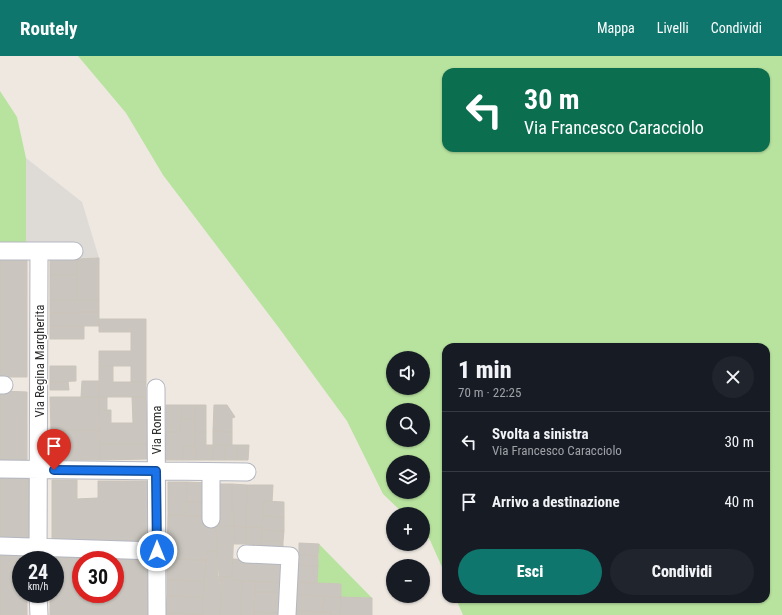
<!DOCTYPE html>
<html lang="it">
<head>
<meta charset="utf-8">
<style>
	:root { --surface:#171b24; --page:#20242c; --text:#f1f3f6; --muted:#9ea1a6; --line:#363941; --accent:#0f766e }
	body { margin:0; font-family:"Roboto Condensed",sans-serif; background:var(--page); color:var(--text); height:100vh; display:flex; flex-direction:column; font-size:15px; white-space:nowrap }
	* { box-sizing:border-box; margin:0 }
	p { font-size:13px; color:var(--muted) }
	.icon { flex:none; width:22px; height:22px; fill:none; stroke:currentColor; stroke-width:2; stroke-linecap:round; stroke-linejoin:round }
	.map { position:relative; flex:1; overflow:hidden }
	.details { position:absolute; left:442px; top:287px; width:328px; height:260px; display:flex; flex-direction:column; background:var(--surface); border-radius:12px; box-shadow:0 1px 3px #0004 }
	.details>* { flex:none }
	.hud { position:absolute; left:442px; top:12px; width:328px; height:84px; border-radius:12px; box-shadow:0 1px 3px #0004; background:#0b6e4f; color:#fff; overflow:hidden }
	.controls { position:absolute; left:386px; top:295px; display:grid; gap:8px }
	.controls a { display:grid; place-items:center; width:44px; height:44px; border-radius:50%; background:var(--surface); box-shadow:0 1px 3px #0004; font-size:20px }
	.speed { position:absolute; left:12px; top:495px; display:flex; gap:8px; font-size:20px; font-weight:700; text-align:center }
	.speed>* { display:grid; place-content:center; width:52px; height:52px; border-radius:50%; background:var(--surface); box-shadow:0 1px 3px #0004; line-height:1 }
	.speed small { font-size:10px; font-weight:400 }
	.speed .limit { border:6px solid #d22; background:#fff; color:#111 }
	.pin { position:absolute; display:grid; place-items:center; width:34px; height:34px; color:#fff; margin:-41px -17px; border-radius:50% 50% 50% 0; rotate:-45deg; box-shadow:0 0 4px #0007 }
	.pin .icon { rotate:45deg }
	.me { position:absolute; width:44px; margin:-22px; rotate:0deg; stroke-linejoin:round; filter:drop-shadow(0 0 3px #0008) }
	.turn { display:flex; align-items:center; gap:14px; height:84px; padding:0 16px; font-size:18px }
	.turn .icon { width:52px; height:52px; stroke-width:2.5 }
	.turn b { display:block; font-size:28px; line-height:34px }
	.round { display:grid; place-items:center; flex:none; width:42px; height:42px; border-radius:21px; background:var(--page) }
	.summary { display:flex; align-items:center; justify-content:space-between; height:68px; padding:0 16px }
	h1 { font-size:24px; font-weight:800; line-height:30px }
	.action { display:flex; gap:8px; margin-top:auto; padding:8px 16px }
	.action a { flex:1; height:46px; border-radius:24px; background:var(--accent); color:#fff; font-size:16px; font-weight:800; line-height:46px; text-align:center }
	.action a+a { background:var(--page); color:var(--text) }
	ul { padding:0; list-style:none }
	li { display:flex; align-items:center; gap:12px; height:60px; padding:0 16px; border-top:1px solid var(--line) }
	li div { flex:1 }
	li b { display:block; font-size:15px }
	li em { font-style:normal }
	header { display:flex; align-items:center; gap:24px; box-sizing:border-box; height:56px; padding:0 20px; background:var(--accent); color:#fff }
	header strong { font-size:19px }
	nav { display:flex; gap:22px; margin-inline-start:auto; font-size:14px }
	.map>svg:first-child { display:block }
	.green { fill:#b8e39f; fill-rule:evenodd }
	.plaza { fill:#dedbd7 }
	.building { fill:#cac6bf; stroke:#cac4ba; fill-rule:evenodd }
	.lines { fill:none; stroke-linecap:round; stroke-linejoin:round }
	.minor-casing { stroke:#b4b7c0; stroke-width:19 }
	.minor { stroke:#fff; stroke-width:17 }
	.route-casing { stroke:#114b97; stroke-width:10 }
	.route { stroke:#1a73e8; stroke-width:7 }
	.labels { text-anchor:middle; stroke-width:3; stroke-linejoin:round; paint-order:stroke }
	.street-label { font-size:13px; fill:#2d2d2d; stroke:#fff }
</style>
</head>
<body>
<header>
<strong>Routely</strong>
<nav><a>Mappa</a><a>Livelli</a><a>Condividi</a></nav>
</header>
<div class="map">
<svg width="782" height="559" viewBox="0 0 782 559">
	<rect width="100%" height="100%" fill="#eee8e1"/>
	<path class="green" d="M78 0H782V559H463L456 543H766V291H446V520L429 482 423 476V458H404L383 438 347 365 279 272 163 119 126 57ZM446 16H766V92H446ZM393 302H423V332H393ZM393 354H423V384H393ZM393 406H423V436H393Z
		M0 35 17 61 26 102V187H0Z
		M319 488 372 542 341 541V528L317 527Z"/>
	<path class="plaza" d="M26 102 82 146 99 202 39 203 26 187Z"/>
	<path class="building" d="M0 202H27V321H0Z
		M99 202V244H77V203Z
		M50 203H77V219H50Z
		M50 219H77V244H50Z
		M50 244H99V256L50 257Z
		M99 256V270H50V257Z
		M99 263H146V326H131V310H99V295H131V276H99Z
		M50 270H84V283H50Z
		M50 310H76V325L50 326Z
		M99 310H113V326H146V341H99Z
		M68 325 69 334H50V326Z
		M82 325H99V341H81Z
		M0 335 27 336V404H0Z
		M50 341H99L100 374H51Z
		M99 341H107V354H99Z
		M132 341H146L147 388H100L99 354H111V367H133Z
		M166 349H181L180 376H166Z
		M181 349H195V363H181Z
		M195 349H206V376H195Z
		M214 349H227L235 361 232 362V376L213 375Z
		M181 363H195V390H183V404H165L166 376H180Z
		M51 374H100V404H51Z
		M213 375 232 376V389H213Z
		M195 376H206V389H213V404H196Z
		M100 388H147V403L100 404Z
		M213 389H225V404H213Z
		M225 389H237V404H225Z
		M237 389H249L248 404H237Z
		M183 390H195L196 404H183Z
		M0 421H29V483H0Z
		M52 424H77V443L98 442V425H148L149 489H52Z
		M168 426H187L186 460 168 459Z
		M187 426 208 427 207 446H186Z
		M216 428H232V456H234V470H216Z
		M232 428 247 429 246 471 234 470V456H232Z
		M247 429H273L272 446 264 445 262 471H246Z
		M264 445 284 446V461L263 460Z
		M186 446H207V460H186Z
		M168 459 207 460V470H216L217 495H207L206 504 167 503Z
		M263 460 284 461V475L262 474Z
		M216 470H234L232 521H218Z
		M234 470 246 471V488H234Z
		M246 471H262L261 489 246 488Z
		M262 474 284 475 283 486 261 484Z
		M261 484 283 486V496L261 494Z
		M299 487 319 488 318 500 299 499Z
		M207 495H217L221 541 220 559H203L204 515H206Z
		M0 496H28V504H21V538H27V559H0Z
		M299 499 318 500V510L298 509Z
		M50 501H148V559H50V538H55V504H50ZM81 504H115V538H81Z
		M167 503 206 504V515H204V525L167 524Z
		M233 503 283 506 282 527 232 524Z
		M298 509 318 510 317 527 297 526Z
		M218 521H232V524L242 525 241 559H220L221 541Z
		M167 524 204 525 203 541 167 540Z
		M242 525H255L254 559H241Z
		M255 525 282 527V536H255Z
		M297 526 341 528V541L297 539Z
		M255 536H282L281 557 254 556Z
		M297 539 324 540 323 556 296 555Z
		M167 540 203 541V558L166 557Z
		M324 540 341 541 340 559H331V556H323Z
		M341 541 372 542V559H340Z
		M296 555 331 556V559H296Z
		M254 556 281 557V559H254Z
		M166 557 203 558V559H166Z"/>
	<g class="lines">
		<g class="minor-casing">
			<path id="minor" d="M0 195H74
				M0 329H4
				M156 332 157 559
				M0 413 247 416
				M211 463V416
				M0 490 157 495
				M246 498 290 500 287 559
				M38 504 39 195
				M38 538 39 559"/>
		</g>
		<use href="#minor" class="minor"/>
	</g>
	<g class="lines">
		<g class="route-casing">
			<path id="route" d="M54 414 156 415 157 495"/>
		</g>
		<use href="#route" class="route"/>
	</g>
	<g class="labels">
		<g class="street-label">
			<text transform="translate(39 305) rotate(-90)" y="5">Via Regina Margherita</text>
			<text transform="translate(156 374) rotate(-90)" y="5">Via Roma</text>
		</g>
	</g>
</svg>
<div class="controls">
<a><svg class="icon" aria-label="sound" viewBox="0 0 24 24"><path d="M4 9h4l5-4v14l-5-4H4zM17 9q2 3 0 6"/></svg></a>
<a><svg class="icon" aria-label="search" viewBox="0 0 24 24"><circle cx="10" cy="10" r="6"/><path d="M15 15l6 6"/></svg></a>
<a><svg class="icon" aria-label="layers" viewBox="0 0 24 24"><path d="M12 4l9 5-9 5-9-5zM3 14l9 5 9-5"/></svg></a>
<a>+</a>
<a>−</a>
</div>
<div class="speed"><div>24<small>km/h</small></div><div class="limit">30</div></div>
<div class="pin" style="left:54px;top:414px;background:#d93025"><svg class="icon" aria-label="arrive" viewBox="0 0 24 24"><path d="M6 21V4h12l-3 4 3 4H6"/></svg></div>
<svg class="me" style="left:157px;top:495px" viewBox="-20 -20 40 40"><circle r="17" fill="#1a73e8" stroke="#fff" stroke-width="3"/><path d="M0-11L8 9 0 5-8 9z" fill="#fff"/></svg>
<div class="hud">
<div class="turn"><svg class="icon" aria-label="left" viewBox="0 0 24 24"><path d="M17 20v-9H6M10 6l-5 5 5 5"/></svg><div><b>30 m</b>Via Francesco Caracciolo</div></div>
</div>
<section class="details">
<div class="summary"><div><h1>1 min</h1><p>70 m · 22:25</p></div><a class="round"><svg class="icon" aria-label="close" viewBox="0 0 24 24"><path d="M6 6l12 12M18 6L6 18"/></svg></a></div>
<ul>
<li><svg class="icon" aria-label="left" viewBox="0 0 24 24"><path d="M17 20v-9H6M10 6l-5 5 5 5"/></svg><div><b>Svolta a sinistra</b><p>Via Francesco Caracciolo</p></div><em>30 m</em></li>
<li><svg class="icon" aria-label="arrive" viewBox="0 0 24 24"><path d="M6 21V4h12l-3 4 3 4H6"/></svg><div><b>Arrivo a destinazione</b></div><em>40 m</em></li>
</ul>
<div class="action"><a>Esci</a><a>Condividi</a></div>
</section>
</div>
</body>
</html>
